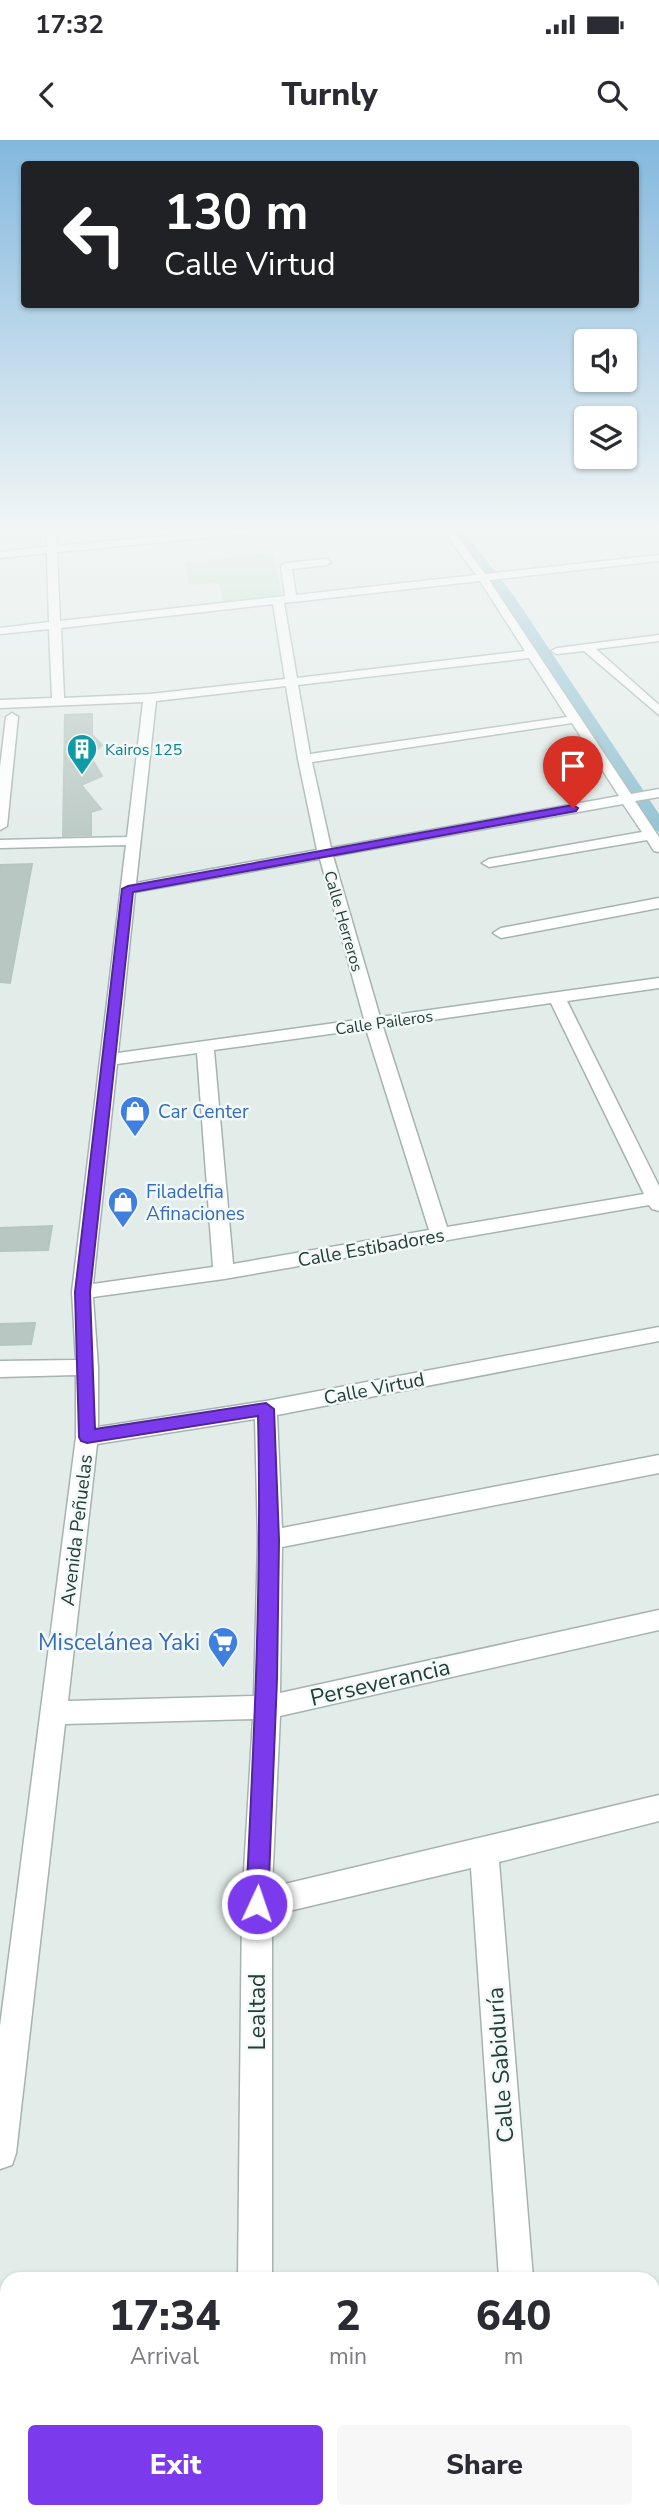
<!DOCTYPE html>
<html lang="en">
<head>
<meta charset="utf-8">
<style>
	:root { --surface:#fff; --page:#f7f7f7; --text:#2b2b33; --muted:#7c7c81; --accent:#7c3aed }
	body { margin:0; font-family:"Nunito Sans",sans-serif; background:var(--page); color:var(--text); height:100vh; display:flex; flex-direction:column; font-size:26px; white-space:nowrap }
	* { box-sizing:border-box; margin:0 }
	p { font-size:23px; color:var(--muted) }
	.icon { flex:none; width:38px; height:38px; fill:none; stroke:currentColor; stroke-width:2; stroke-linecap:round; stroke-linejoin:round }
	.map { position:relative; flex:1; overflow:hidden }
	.details { position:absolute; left:0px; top:2132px; width:660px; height:247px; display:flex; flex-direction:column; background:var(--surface); border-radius:21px 21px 0 0; box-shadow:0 2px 5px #0004 }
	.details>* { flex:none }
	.hud { position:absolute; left:21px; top:21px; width:618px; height:147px; border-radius:7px; box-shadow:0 2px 5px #0004; background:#202124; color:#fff; overflow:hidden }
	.buttons { position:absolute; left:574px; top:189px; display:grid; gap:14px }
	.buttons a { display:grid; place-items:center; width:63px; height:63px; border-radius:7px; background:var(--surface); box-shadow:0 2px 5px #0004; font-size:35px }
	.pin { position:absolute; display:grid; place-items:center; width:60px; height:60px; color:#fff; margin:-72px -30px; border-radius:50% 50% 50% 0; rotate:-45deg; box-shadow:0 0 7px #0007 }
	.pin .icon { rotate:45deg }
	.me { position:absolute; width:77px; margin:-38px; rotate:3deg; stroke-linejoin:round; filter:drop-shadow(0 0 5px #0008) }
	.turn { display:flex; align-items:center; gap:24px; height:147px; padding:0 28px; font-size:32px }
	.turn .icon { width:91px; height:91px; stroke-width:2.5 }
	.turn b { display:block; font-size:49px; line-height:60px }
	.eta { display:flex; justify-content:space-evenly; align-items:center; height:119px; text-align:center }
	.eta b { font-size:42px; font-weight:800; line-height:49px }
	.primary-button { display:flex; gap:14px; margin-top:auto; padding:14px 28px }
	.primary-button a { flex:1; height:80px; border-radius:7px; background:var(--accent); color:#fff; font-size:28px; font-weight:800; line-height:80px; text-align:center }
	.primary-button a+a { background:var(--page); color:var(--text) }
	.status { display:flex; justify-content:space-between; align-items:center; height:49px; padding:0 35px; background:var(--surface); direction:ltr }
	.status svg { height:19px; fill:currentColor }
	header { display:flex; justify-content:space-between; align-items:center; height:91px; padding:0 28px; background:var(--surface); font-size:32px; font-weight:800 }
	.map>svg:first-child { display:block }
	.green { fill:#bcddc8 }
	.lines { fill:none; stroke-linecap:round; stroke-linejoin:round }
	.canal { fill:#8cbfd0; fill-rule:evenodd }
	.building { fill:#b8c7c2; stroke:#b5c6c0; stroke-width:2 }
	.minor-casing { stroke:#a5b4b1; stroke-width:3 }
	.minor { fill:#fff; fill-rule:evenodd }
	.route { fill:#7c3aed; stroke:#51269a; stroke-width:2 }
	.labels { text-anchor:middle; stroke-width:5; stroke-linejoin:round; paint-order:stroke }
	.far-culture-label { font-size:16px; fill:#0d838f; stroke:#f3f9f6; text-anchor:start }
	.far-street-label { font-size:16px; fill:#233d39; stroke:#f3f9f6 }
	.shop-label { font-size:19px; fill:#366cbe; stroke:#f3f9f6; text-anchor:start }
	.street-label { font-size:19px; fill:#233d39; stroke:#f3f9f6 }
	.near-shop-label { font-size:23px; fill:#366cbe; stroke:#f3f9f6; text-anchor:end }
	.near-street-label { font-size:23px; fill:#233d39; stroke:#f3f9f6 }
</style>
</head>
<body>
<div class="status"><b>17:32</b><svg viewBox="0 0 49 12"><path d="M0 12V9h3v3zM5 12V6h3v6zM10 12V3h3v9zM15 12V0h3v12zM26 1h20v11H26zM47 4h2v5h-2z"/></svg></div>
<header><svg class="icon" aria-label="back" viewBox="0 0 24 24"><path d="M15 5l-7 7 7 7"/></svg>Turnly<svg class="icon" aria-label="search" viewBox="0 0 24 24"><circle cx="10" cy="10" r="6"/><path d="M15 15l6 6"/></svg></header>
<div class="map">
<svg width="659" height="2377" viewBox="0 0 659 2377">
	<rect width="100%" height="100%" fill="#e2ece9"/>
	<path class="green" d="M273 414 283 460 224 466 219 443 189 445 185 422Z"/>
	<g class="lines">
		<path class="canal" d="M451 390H463L514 456 659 674V692L650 687 501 458Z"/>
	</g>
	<path class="building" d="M92 574V595L102 605 90 616 102 636 81 645 101 669 91 672V695L63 696 65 575Z
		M32 724 10 843 0 842V725Z
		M52 1086 48 1110 0 1111V1088Z
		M35 1183 31 1204 0 1205V1184Z"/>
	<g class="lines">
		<g class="minor-casing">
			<path id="minor" d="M46 390H56L57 406 227 390H260L255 393 57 412 60 481 285 456 281 426 286 423 326 419 331 422 326 425 292 429 296 455 476 435 443 390H453L485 434 659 415V421L489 440 631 654 659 649V657L635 661 659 697V712L654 711 647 700 489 727 482 723 489 719 642 692 623 664 333 716 380 877 659 838V848L567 861 659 1046V1071L652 1069 649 1065 224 1139 93 1157 98 1227V1287L266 1261 659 1187V1201L277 1275 282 1388 659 1315V1333L282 1407 280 1553 659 1470V1490L280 1576 272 1747 659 1655V1681L499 1722 533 2138H499L471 1728 272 1775V2138H238L242 1764 253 1579 65 1584 16 2013 12 2025 0 2029V1886L76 1297V1235L0 1237V1221L76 1220 72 1152 126 705 0 708V700L127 697 143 562 0 568V560L52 558 49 489 0 494V488L49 482 47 413 0 418V412L47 407ZM480 441 525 511 297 538 284 463ZM273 464 285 539 150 554 64 558 61 488ZM529 518 567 577 310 614 298 545ZM286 546 298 619 317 710 136 743 156 561ZM572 583 619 656 331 708 312 622ZM320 719 364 879 118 913 135 752ZM551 863 644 1054 447 1087 383 887ZM366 889 429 1090 233 1124 214 910ZM197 913 213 1127 93 1144 117 924ZM255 1279 258 1400 254 1556 68 1561 97 1304Z
				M648 390H659V398Z
				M659 495V501L596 509 659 565V575L584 511 557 514 551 511 557 508Z
				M12 573 18 577 7 686 0 690V627L6 577Z
				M659 758V768L501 798 493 793 501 788Z
				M230 2371H268V2377H230Z
				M496 2371H550L553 2377H499Z"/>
		</g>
		<use href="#minor" class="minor"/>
	</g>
	<linearGradient id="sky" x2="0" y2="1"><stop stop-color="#83b8de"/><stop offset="0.54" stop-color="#f2f6f5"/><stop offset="1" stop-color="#f2f6f5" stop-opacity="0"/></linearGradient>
	<rect width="659" height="723" fill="url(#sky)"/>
	<path class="route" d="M573 665 578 668 576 671 133 752 90 1152 95 1289 266 1263 274 1269 279 1400 277 1539 268 1764 265 1771 257 1774 249 1771 246 1764C254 1601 262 1439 258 1276L87 1303 81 1301 79 1297 75 1152 122 749 128 746Z"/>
	<defs>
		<g id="building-pin" transform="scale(1.575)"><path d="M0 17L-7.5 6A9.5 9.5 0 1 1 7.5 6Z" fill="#0f9aa8" stroke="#f3f9f6"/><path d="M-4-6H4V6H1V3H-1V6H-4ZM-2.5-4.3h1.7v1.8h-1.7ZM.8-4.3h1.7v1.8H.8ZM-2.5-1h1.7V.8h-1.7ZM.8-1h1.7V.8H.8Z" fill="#fff"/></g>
		<g id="shop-pin" transform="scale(1.575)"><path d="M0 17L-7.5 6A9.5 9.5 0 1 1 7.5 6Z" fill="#3f7fe0" stroke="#f3f9f6"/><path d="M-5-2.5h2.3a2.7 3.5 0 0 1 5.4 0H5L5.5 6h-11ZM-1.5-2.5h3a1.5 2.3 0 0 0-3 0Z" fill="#fff"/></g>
		<g id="supermarket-pin" transform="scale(1.575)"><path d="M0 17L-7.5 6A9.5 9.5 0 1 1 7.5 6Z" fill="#3f7fe0" stroke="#f3f9f6"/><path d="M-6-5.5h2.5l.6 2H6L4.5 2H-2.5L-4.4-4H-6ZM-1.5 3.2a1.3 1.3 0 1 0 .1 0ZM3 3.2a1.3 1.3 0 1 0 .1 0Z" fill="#fff"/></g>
	</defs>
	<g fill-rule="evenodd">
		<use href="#building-pin" x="82" y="609"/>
		<use href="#shop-pin" x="135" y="971"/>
		<use href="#shop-pin" x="123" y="1062"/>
		<use href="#supermarket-pin" x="223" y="1502"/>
	</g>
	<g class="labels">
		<g class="far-culture-label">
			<text x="105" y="615">Kairos 125</text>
		</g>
		<g class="far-street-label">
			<text transform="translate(344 781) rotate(74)" y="6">Calle Herreros</text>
			<text transform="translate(384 882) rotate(-8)" y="6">Calle Paileros</text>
		</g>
		<g class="shop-label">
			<text x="158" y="978">Car Center</text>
			<text x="146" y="1058">Filadelfia<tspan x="146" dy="22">Afinaciones</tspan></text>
		</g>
		<g class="street-label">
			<text transform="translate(371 1107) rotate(-10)" y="7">Calle Estibadores</text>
			<text transform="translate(374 1248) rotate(-11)" y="7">Calle Virtud</text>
			<text transform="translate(76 1390) rotate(-83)" y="7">Avenida Peñuelas</text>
		</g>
		<g class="near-shop-label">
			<text x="200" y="1510">Miscelánea Yaki</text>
		</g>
		<g class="near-street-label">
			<text transform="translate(380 1542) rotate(-13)" y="8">Perseverancia</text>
			<text transform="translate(257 1872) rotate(-90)" y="8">Lealtad</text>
			<text transform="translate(500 1925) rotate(-94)" y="8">Calle Sabiduría</text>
		</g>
	</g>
</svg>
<div class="buttons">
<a><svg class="icon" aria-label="sound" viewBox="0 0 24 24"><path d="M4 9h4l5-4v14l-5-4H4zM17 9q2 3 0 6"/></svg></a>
<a><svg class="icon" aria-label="layers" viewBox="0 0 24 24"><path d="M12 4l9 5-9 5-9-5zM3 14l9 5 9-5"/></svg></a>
</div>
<div class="pin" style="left:573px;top:668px;background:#d93025"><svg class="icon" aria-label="arrive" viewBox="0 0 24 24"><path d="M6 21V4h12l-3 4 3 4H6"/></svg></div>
<svg class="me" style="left:257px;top:1764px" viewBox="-20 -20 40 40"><circle r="17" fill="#7c3aed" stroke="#fff" stroke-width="3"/><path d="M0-11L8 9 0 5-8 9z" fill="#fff"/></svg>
<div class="hud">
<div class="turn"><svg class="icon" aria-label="left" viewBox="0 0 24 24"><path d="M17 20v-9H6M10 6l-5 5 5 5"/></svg><div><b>130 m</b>Calle Virtud</div></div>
</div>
<section class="details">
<div class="eta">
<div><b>17:34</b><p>Arrival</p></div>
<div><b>2</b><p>min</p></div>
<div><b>640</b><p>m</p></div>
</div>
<div class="primary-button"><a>Exit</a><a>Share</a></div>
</section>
</div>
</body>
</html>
